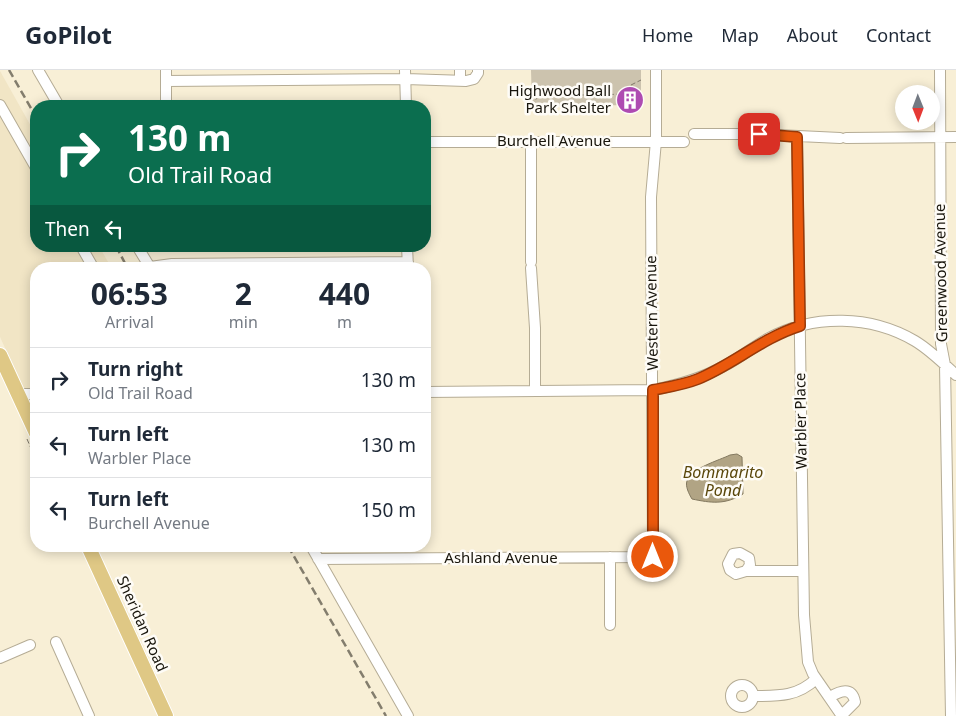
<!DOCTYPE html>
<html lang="en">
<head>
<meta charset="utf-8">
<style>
	:root { --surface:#fff; --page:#f6f6f7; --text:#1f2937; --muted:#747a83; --line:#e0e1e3 }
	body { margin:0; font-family:"Noto Sans",sans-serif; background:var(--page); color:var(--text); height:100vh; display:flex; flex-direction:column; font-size:19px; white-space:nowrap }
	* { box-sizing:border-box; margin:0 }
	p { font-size:16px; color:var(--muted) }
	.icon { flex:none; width:28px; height:28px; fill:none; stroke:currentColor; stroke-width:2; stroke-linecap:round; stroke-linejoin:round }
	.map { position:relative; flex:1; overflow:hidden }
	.side { position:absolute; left:30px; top:192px; width:401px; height:290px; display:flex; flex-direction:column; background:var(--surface); border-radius:20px; box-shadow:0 2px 12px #0003 }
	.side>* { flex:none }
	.banner { position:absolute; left:30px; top:30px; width:401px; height:152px; border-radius:20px; box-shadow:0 2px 12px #0003; background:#0b6e4f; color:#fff; overflow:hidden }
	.needle { width:32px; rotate:179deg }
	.fabs { position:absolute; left:895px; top:15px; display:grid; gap:10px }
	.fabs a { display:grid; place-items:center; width:45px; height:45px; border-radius:50%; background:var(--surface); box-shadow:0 2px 12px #0003; font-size:25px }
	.pin { position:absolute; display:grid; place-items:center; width:42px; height:42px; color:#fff; margin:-21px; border-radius:10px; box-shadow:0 2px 8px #0006 }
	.me { position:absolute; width:55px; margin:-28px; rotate:0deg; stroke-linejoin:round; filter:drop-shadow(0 0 4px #0008) }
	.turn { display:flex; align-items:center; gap:18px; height:105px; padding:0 15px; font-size:22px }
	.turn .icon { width:65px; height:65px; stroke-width:2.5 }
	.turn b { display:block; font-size:35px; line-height:42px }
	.then { display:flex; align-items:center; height:48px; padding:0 15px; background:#0003; gap:10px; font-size:19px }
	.eta { display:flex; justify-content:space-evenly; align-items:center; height:85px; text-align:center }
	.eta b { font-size:30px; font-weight:700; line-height:35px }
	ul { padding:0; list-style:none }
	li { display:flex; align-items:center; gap:15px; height:65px; padding:0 15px; border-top:1px solid var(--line) }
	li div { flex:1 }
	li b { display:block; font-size:19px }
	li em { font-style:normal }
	header { display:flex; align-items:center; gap:30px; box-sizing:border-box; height:70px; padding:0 25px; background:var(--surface); border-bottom:1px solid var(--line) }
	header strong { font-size:24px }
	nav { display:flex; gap:28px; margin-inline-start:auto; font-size:18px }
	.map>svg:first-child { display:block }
	.built { fill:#f1e5c5 }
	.green { fill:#ccc3ae }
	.water { fill:#b1a484; stroke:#837960 }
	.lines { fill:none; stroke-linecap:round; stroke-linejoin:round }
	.minor-casing { stroke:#b5ac95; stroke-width:12 }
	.major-casing { stroke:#fff; stroke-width:16 }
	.path { stroke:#7f7969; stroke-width:1; stroke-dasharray:5 2.5; stroke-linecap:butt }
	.minor { stroke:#fff; stroke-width:10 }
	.major { stroke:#dfc885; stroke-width:14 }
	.rail { stroke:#837d6d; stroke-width:2.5; stroke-dasharray:8 4; stroke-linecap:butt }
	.route-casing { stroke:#983908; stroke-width:12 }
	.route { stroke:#ea580c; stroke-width:9 }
	.labels { text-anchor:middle; stroke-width:5; stroke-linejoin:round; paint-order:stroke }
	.poi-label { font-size:15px; fill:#18150c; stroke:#fefcf7; text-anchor:end }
	.street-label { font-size:15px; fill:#18150c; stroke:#fefcf7 }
	.water-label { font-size:16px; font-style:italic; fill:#5a470b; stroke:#fefcf7 }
</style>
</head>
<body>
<header>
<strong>GoPilot</strong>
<nav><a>Home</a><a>Map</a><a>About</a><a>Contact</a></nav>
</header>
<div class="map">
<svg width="956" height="646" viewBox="0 0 956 646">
	<rect width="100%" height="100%" fill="#f8efd6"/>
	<path class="built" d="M0 1 36 65V176H99L112 199H36V345L0 267Z"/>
	<path class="green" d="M531 0H641V35L532 36Z"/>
	<path class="water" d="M737 384 742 387 743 424C725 435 711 433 692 429 689 424 685 416 687 411 689 399 720 390 730 385Z"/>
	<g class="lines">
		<g class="minor-casing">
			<path id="minor" d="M38 0 59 36
				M166 0V36
				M405 0 406 36
				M460 0V11
				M940 0 941 274 945 295 951 646
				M166 11 406 9 466 11 474 9 478 3V0
				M0 35 36 98
				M694 64H759L840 68
				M797 67 804 545 808 592 813 604 842 646
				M846 68 956 67
				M425 72H684
				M81 176 94 199
				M137 176 151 199
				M407 176 408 198
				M531 192V71
				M150 197 172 194 408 192
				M531 198 535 258V321
				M425 322 653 320C678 315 701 309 724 296 740 288 754 276 769 268 814 244 871 245 915 271 930 280 943 293 956 305
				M18 324H36
				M311 476 408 646
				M318 489 653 487 651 127 656 71V0
				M746 501 750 495 749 488 740 483 733 484 728 494 730 500 736 504 746 501H803
				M610 555V487
				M56 572 89 646
				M0 588 30 575
				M731 626a11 11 0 1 1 22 0a11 11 0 1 1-22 0Z
				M753 626C778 626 797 627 816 609
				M830 627C840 621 852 616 855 632L842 645"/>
		</g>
		<g class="major-casing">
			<path id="major" d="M0 285 36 363
				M88 476 166 646"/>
		</g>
		<path class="path" d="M532 36 538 26 630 24 631 15 641 10
			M27 369 36 390"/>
		<use href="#minor" class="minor"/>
		<use href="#major" class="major"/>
		<path class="rail" d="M9 0 36 47
			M116 176 128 199
			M288 476 386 646"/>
	</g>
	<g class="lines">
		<g class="route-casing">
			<path id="route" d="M653 487V320C668 317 683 315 698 309 734 294 762 268 800 256L797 67 759 64"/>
		</g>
		<use href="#route" class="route"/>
	</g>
	<defs>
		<g id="building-disc" transform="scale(1.4375)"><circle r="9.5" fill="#ae4bb2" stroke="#fefcf7"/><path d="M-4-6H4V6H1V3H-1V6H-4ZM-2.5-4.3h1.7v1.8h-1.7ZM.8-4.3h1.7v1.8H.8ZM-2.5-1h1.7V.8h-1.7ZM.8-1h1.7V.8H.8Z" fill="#fff"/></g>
	</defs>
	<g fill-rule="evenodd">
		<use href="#building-disc" x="630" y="30"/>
	</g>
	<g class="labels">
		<g class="poi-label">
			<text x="611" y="26">Highwood Ball<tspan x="611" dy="17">Park Shelter</tspan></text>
		</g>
		<g class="street-label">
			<text x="554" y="76">Burchell Avenue</text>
			<text transform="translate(941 203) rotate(-91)" y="5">Greenwood Avenue</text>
			<text transform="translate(652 243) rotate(-91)" y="5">Western Avenue</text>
			<text transform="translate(801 351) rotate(-91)" y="5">Warbler Place</text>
			<text x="501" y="493">Ashland Avenue</text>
			<text transform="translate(142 554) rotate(66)" y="5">Sheridan Road</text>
		</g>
		<g class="water-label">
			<text x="723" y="408">Bommarito<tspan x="723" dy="18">Pond</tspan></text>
		</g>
	</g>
</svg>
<div class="fabs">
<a><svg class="needle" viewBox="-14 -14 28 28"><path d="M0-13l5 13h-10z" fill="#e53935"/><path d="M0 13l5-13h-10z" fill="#747a83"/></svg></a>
</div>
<div class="pin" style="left:759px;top:64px;background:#d93025"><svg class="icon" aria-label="arrive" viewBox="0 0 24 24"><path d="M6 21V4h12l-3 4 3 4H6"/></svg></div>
<svg class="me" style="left:653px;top:487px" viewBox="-20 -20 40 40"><circle r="17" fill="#ea580c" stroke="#fff" stroke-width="3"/><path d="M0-11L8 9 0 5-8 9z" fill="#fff"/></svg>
<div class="banner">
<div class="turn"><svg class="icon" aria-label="right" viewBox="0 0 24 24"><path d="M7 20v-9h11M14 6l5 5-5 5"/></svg><div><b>130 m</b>Old Trail Road</div></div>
<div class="then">Then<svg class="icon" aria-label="left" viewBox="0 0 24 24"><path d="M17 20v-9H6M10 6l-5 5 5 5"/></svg></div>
</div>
<section class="side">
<div class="eta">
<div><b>06:53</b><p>Arrival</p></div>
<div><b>2</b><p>min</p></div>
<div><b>440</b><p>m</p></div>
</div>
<ul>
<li><svg class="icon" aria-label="right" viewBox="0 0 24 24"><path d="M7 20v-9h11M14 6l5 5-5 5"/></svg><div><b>Turn right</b><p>Old Trail Road</p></div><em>130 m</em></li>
<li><svg class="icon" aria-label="left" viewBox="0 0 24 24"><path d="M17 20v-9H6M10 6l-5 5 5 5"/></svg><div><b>Turn left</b><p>Warbler Place</p></div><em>130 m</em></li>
<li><svg class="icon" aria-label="left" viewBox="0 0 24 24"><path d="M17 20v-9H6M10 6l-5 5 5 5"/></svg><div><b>Turn left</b><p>Burchell Avenue</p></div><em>150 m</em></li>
</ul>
</section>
</div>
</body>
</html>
